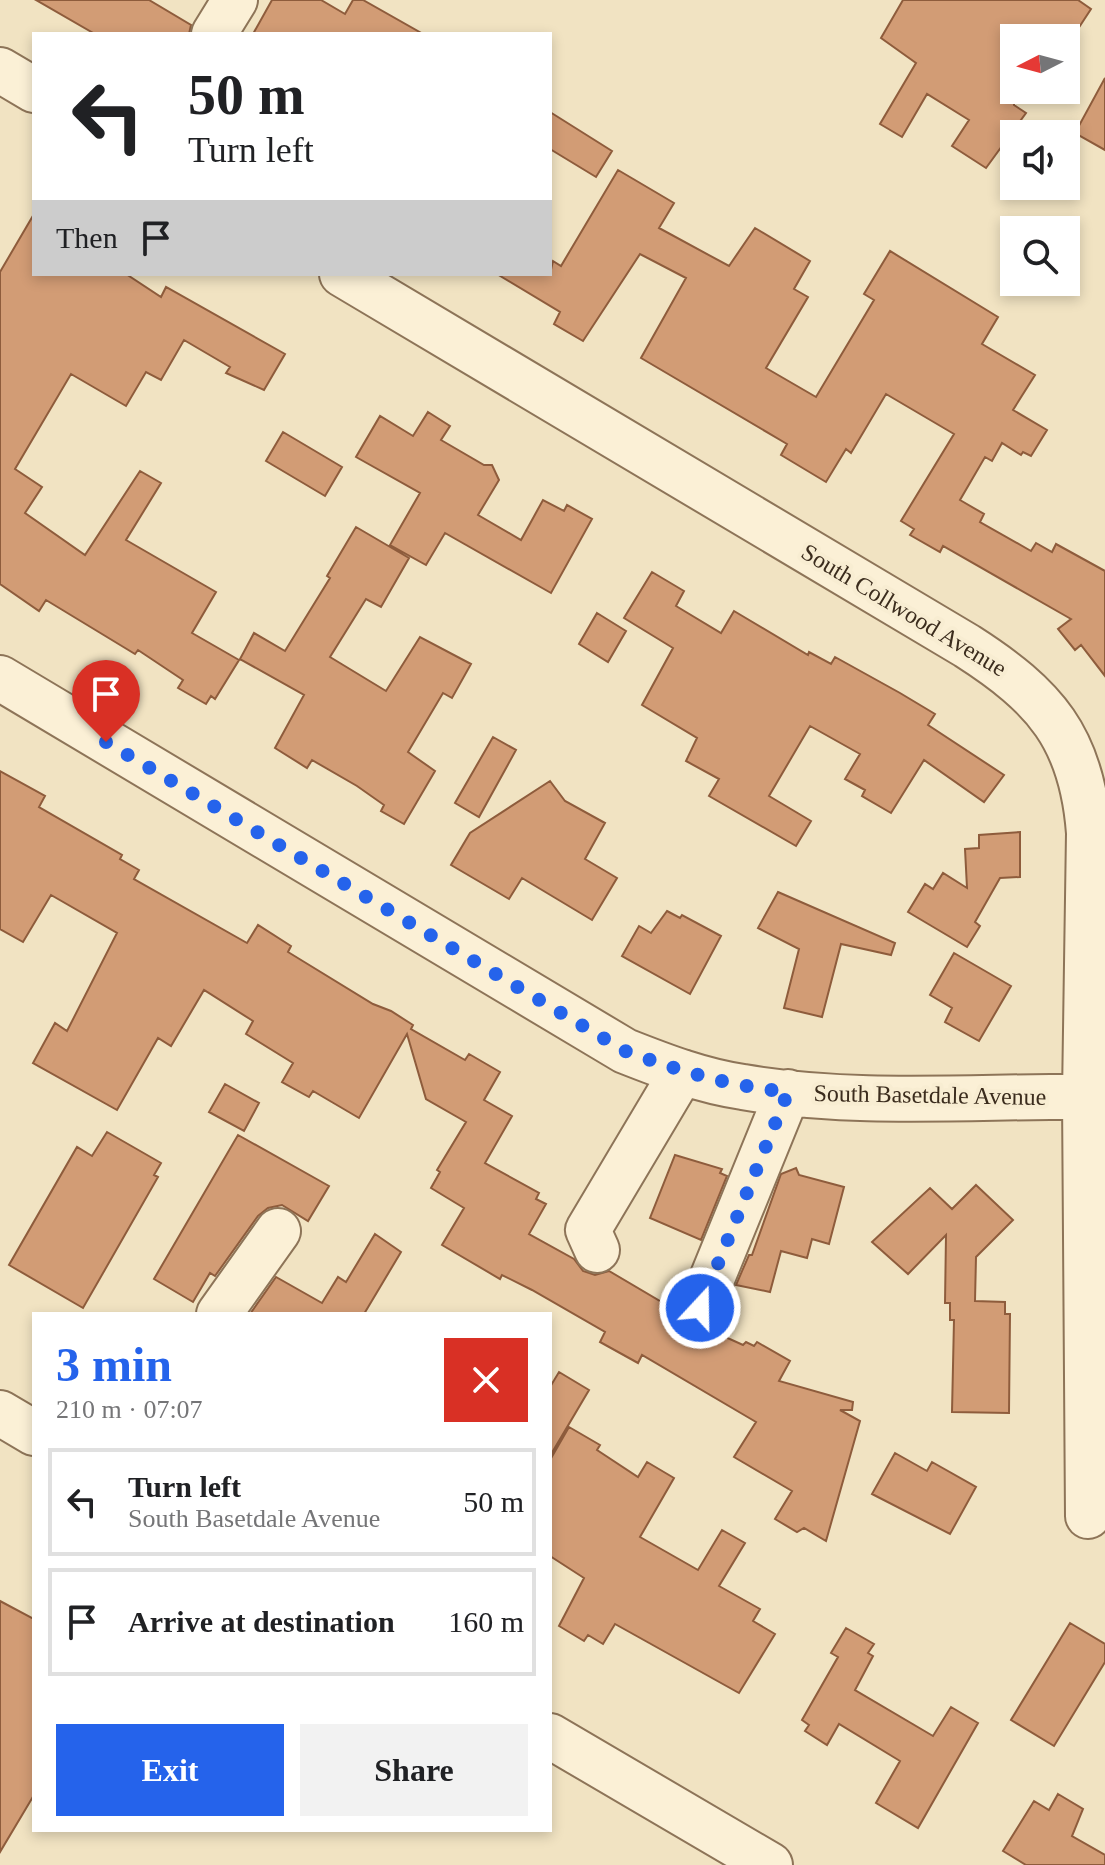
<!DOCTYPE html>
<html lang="en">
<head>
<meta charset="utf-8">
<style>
	:root { --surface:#fff; --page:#f2f2f2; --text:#202124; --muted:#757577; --line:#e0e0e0; --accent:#2563eb }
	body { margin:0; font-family:"Times New Roman",serif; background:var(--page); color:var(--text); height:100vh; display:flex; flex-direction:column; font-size:30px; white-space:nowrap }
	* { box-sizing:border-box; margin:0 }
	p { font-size:26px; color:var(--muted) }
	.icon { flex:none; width:44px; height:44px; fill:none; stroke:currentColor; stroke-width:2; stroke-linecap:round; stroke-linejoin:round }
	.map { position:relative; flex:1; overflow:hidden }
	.drawer { position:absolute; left:32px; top:1312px; width:520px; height:520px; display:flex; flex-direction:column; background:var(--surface); border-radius:0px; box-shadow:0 4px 12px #0003 }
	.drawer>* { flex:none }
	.hud { position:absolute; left:32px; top:32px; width:520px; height:244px; border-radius:0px; box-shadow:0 4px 12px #0003; background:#fff; color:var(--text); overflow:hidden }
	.needle { width:52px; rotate:264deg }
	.tools { position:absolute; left:1000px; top:24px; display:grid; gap:16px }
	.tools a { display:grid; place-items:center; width:80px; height:80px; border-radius:0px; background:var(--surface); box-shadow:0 4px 12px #0003; font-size:40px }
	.pin { position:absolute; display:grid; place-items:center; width:68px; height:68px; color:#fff; margin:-82px -34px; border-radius:50% 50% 50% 0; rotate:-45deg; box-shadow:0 0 8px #0007 }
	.pin .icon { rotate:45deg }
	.me { position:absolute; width:88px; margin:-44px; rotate:21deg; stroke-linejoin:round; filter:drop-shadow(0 0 6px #0008) }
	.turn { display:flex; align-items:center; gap:28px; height:168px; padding:0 24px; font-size:36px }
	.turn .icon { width:104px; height:104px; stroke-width:2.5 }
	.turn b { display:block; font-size:56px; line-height:68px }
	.then { display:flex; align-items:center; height:76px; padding:0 24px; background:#0003; gap:16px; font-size:30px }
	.round { display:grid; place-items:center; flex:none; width:84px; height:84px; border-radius:0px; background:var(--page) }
	.headline { display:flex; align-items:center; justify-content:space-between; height:136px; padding:0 24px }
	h1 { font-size:48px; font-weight:800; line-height:60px; color:var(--accent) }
	.action { display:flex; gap:16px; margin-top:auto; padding:16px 24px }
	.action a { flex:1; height:92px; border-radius:0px; background:var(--accent); color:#fff; font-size:32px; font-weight:800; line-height:92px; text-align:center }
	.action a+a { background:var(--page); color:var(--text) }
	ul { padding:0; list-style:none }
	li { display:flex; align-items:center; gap:24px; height:108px; margin:0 16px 12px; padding:0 8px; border:4px solid var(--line); border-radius:0px }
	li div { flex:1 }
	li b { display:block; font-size:30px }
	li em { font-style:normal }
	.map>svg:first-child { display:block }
	.building { fill:#d29c75; stroke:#8e5c3c; stroke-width:2 }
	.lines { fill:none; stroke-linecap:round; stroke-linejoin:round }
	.minor-casing { stroke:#8d7458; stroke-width:48 }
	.minor { stroke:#fbf0d6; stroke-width:44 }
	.route { stroke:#2563eb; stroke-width:14; stroke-dasharray:0 25.2 }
	.labels { text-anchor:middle; stroke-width:8; stroke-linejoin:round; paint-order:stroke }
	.street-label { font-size:24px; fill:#3b2c1d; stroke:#f8edd2 }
</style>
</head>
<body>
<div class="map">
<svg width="1105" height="1865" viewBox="0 0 1105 1865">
	<rect width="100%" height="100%" fill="#f1e3c2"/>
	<path class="building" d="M36 0H149L191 25 189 34H95Z
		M272 0H321L345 14 353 0H363L423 34H253Z
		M903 0H1078L1091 9 1072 38H1014V105L1026 113 986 168 952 146 969 120 927 94 902 137 880 124 916 63 881 38Z
		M1105 78V150L1075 133Z
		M550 112 612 151 596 177 550 149Z
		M618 170 674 203 659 228 729 266 755 228 810 261 794 289 808 297 766 368 816 397 874 300 864 294 890 251 998 317 982 344 1035 375 1013 410 1047 430 1031 456 1023 452 1021 455 1002 443 992 461 985 457 960 500 984 514 980 522 1031 551 1036 543 1052 552 1056 544 1105 571V676L1081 645 1075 650 1058 629 1071 619 943 546 940 552 910 535 914 529 901 521 954 434 886 394 851 453 846 449 826 482 781 455 787 444 641 358 686 278 640 254 583 341 554 324 560 312 497 274H550L553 261 561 266Z
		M34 214V274H126L161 297 166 287 285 354 264 390 226 373 230 367 184 340 161 380 146 372 126 406 71 374 15 469 42 487 25 513 85 555 140 471 161 483 126 540 216 592 192 633 239 660 215 699 211 696 206 704 178 688 183 680 138 650 135 654 46 600 39 611 0 584V272Z
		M428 412 450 426 441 440 484 465H492L499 480 478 515 521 540 543 500 564 511 567 505 592 519 551 593 445 533 426 565 390 545 420 493 356 457 380 416 413 436Z
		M283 432 342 467 325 496 266 461Z
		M356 527 409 558 381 607 366 599 330 657 386 691 420 637 471 664 452 698 443 693 408 752 435 771 404 824 381 811 384 805 357 786 312 760 307 768 275 748 304 695 240 659 254 633 285 651 330 578 327 576Z
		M652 572 684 591 676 606 721 633 734 611 808 655 809 652 831 664 835 657 900 693 935 714 928 725 1004 775 984 802 924 760 891 813 862 796 865 790 845 779 860 754 810 726 769 796 811 821 796 846 709 796 719 779 686 761 697 738 642 705 673 648 624 618Z
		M597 613 626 631 608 662 579 644Z
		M493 737 516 750 479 817 455 803Z
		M0 771 45 796 39 807 122 855 120 859 139 870 134 879 247 943 258 925 291 946 288 952 373 1004 391 1011 413 1025 411 1029 465 1060 469 1054 500 1072 484 1100 512 1116 485 1163 539 1193 536 1199 546 1204 529 1234 574 1259 583 1271 595 1275 609 1271 675 1310 680 1323 690 1331 710 1330 743 1345 746 1342 754 1346 757 1342 790 1361 779 1381 853 1402 852 1410H840L860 1421 826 1541 804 1528 797 1532 775 1519 792 1491 734 1457 756 1422 642 1355 638 1363 600 1342 605 1332 532 1290 502 1275 500 1279 442 1245 464 1208 431 1188 440 1172 437 1170 466 1122 426 1099 407 1034 359 1118 313 1091 309 1097 282 1082 293 1063 246 1034 253 1021 204 990 171 1046 158 1038 117 1110 33 1063 55 1023 67 1031 117 933 51 895 23 942 0 929Z
		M550 781 565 801 605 823 585 859 617 878 592 920 522 878 509 899 451 865 470 833Z
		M1020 832V877L1000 878 975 922 980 926 967 947 908 912 925 884 933 889 943 873 967 888 965 849 979 848V835Z
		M778 892 895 943 891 955 841 944 822 1017 784 1008 799 949 758 928Z
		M667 911 680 918 682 915 721 936 690 994 622 956 639 926 651 933Z
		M954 953 1011 986 979 1041 945 1022 952 1008 930 995Z
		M225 1084 259 1103 244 1131 209 1112Z
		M107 1132 161 1163 154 1175 158 1177 83 1308 9 1265 77 1147 92 1156Z
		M238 1135 329 1186 308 1221 282 1205 268 1208 258 1216 215 1276 210 1273 193 1302 154 1279Z
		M675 1155 722 1169 720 1173 727 1176 701 1240 650 1218Z
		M796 1168 799 1175 844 1187 829 1244 812 1239 807 1258 781 1251 770 1292 736 1285 749 1255H752L781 1174Z
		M976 1185 1013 1220 976 1257 975 1301 1005 1302V1314H1010L1009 1413 952 1412 954 1320H950V1303H945L946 1235 908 1274 872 1242 930 1188 952 1209Z
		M375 1234 401 1252 364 1314H250L276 1277 322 1303 338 1277 346 1282Z
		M559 1372 589 1390 550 1456V1387Z
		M569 1427 600 1445 597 1450 638 1477 647 1462 674 1478 640 1537 698 1570 722 1530 745 1543 719 1586 760 1609 753 1621 775 1634 739 1693 615 1624 603 1644 588 1635 584 1641 559 1626 584 1578 550 1556V1460Z
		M895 1453 927 1471 932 1462 976 1487 950 1534 872 1494Z
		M0 1601 34 1619V1795L0 1852Z
		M1070 1623 1105 1644V1662L1054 1746 1011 1720Z
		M846 1628 874 1644 868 1653 873 1656 855 1690 933 1736 951 1707 978 1723 918 1828 876 1803 900 1761 839 1724 827 1745 805 1731 809 1725 802 1720 838 1657 831 1653Z
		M1058 1794 1083 1809 1072 1836 1105 1855V1865H1026L1003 1851 1034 1801 1049 1810Z"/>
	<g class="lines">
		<g class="minor-casing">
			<path id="minor" d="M214 34 235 0
				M0 70 34 90
				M342 274 967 646C1045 696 1082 738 1089 833L1085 1096 1088 1516
				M0 678 625 1051C663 1066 702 1081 743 1087 861 1107 985 1095 1105 1097
				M597 1250 588 1230 682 1072
				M700 1308 788 1092
				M219 1314 278 1231
				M0 1413 34 1433
				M550 1736 770 1865"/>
		</g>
		<use href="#minor" class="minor"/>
	</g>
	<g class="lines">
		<path class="route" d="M106 742 625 1051C679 1071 730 1086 788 1092L700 1308"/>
	</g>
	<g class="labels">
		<g class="street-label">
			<text transform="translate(904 610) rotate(31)" y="8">South Collwood Avenue</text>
			<text transform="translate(930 1095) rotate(1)" y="8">South Basetdale Avenue</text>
		</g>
	</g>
</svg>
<div class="tools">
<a><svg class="needle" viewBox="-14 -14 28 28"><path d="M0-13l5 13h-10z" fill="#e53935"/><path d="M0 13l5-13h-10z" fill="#757577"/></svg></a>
<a><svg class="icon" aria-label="sound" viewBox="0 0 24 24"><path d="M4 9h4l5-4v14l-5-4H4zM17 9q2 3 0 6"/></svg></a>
<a><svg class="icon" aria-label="search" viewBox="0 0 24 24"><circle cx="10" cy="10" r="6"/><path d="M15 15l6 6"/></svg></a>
</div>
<div class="pin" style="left:106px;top:742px;background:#d93025"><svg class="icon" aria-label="arrive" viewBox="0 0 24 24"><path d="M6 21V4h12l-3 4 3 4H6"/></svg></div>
<svg class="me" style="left:700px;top:1308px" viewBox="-20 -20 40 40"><circle r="17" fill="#2563eb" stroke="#fff" stroke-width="3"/><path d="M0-11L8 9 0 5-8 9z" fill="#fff"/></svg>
<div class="hud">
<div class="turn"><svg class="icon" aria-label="left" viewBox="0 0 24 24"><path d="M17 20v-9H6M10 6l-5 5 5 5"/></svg><div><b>50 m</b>Turn left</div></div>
<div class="then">Then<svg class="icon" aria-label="arrive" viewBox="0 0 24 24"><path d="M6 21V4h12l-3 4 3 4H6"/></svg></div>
</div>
<section class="drawer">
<div class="headline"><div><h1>3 min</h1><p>210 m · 07:07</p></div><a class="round" style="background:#d93025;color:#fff"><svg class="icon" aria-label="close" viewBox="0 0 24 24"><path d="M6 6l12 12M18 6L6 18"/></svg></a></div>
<ul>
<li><svg class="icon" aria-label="left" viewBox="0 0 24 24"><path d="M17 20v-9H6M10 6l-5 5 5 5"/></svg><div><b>Turn left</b><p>South Basetdale Avenue</p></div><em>50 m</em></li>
<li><svg class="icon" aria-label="arrive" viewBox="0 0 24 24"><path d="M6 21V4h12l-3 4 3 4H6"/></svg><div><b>Arrive at destination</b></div><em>160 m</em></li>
</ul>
<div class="action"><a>Exit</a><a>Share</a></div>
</section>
</div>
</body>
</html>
